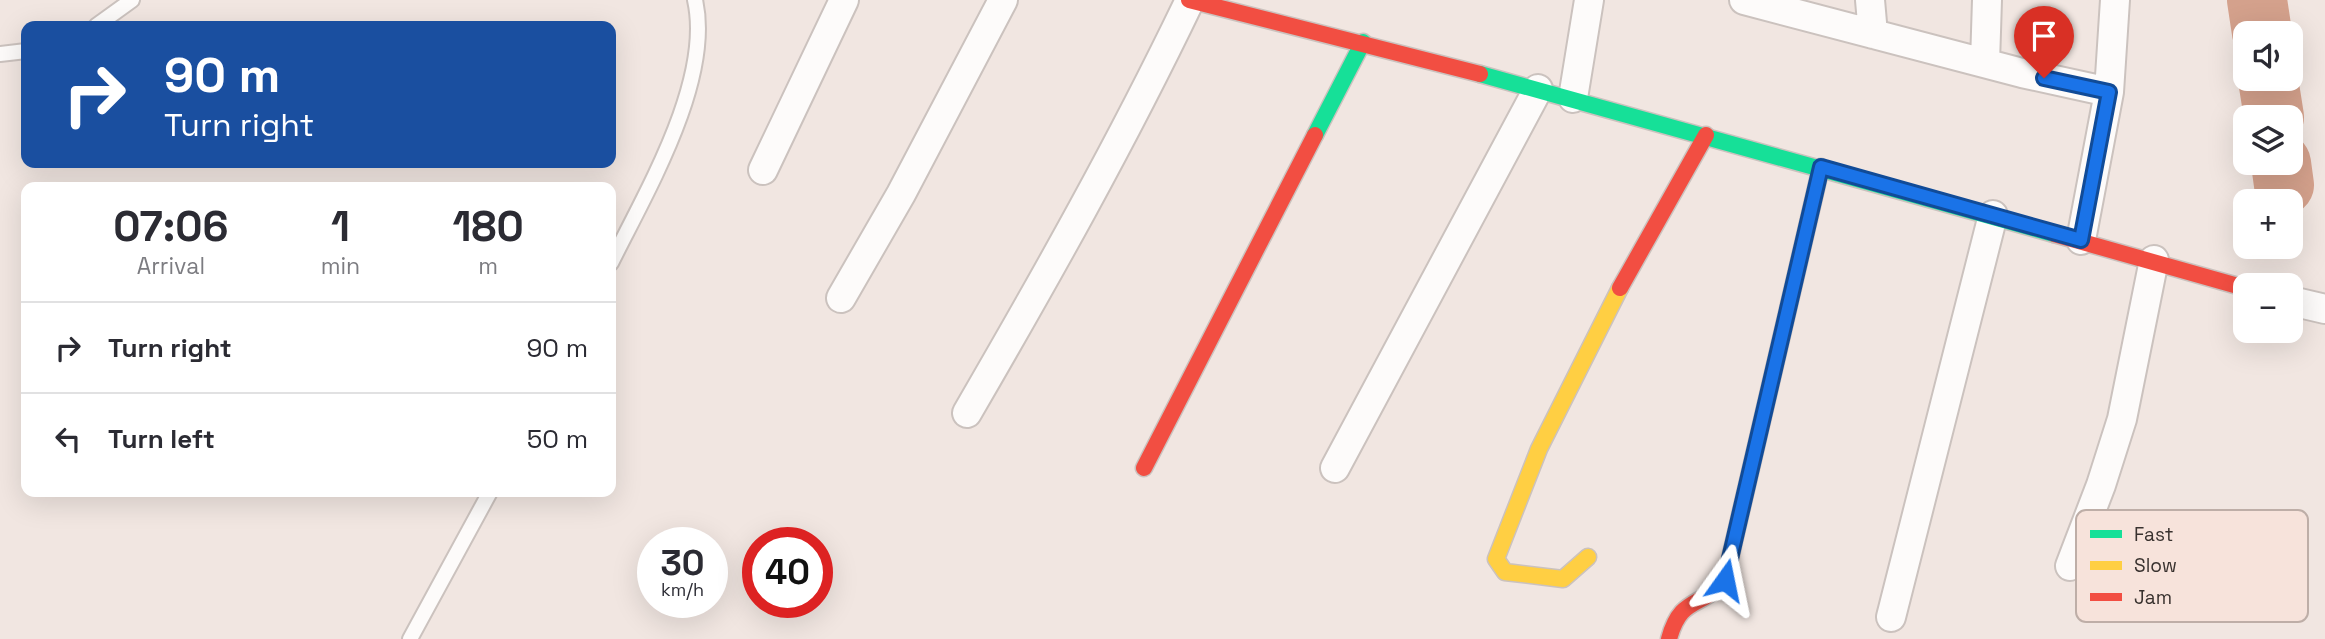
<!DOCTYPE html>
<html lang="en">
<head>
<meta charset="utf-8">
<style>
	:root { --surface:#fff; --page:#f2f2f3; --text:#2b2b33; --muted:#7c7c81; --line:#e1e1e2 }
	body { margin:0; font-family:"Space Grotesk",sans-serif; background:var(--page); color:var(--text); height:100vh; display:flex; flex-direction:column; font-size:26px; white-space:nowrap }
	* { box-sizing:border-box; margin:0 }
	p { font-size:23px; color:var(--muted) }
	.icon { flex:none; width:38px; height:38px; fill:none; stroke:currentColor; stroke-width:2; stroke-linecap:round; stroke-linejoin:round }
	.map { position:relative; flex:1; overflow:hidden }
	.drawer { position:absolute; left:21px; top:182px; width:595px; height:315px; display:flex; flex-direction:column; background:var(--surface); border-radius:14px; box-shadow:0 7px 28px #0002 }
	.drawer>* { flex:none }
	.banner { position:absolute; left:21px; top:21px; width:595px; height:147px; border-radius:14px; box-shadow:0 7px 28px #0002; background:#1a4fa0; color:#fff; overflow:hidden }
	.controls { position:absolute; left:2233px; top:21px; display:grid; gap:14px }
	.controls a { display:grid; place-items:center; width:70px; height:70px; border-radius:14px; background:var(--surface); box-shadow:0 7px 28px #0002; font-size:35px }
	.speed { position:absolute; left:637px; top:527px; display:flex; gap:14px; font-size:35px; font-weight:700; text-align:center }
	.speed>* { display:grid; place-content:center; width:91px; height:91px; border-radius:50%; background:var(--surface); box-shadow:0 7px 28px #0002; line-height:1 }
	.speed small { font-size:18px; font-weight:400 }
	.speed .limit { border:10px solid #d22; background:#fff; color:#111 }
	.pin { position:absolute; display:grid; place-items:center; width:60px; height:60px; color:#fff; margin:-72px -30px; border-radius:50% 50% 50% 0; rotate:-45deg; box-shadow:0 0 7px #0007 }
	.pin .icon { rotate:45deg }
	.me { position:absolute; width:77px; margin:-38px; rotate:12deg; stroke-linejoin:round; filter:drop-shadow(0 0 5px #0008) }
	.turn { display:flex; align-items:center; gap:24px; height:147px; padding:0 28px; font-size:32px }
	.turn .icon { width:91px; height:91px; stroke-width:2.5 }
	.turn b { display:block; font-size:49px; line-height:60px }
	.eta { display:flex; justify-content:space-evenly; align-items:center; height:119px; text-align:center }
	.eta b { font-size:42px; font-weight:700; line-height:49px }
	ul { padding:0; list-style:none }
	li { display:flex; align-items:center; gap:21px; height:91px; padding:0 28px; border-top:2px solid var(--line) }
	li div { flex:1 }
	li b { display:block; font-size:26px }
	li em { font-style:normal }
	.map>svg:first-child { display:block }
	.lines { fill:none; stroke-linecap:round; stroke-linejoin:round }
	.river { stroke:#d4a18c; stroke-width:60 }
	.lane-casing { stroke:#cbc2be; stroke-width:18 }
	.street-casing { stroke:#cbc2be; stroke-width:32 }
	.fast-casing { stroke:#cbc2be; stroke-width:19 }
	.slow-casing { stroke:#cbc2be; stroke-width:19 }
	.jam-casing { stroke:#cbc2be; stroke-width:19 }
	.lane { stroke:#fdfbfa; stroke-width:14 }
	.street { stroke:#fdfbfa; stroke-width:28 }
	.fast { stroke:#16e098; stroke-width:16 }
	.slow { stroke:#ffcf43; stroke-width:16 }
	.jam { stroke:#f24e42; stroke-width:16 }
	.route-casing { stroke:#114b97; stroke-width:18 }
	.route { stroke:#1a73e8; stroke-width:12 }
	.key { fill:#f7e3db; stroke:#beaea7; stroke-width:2 }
	.key-label { font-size:19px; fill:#39322f }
</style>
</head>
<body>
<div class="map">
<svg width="2325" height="639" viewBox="0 0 2325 639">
	<rect width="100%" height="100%" fill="#f1e6e1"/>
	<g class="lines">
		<path class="river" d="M2257 0 2262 33
			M2268 79 2274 117
			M2281 163 2284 185"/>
		<g class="lane-casing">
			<path id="lane" d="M96 26 132 0
				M0 54 26 51
				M611 263C646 192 713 80 695 0
				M410 639 490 492"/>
		</g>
		<g class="street-casing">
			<path id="street" d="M1744 0 2022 73 2109 92
				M1870 0 1873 34
				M1985 63 1987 0
				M1573 98 1589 0
				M763 170 844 0
				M2081 240 2109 92 2115 0
				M841 298 901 194 1003 0
				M2291 301 2325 309
				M967 413C1046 277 1122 142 1190 0
				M1335 468 1538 89
				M2070 566 2101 485 2122 419 2154 260
				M1891 617 1993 215"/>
		</g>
		<g class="fast-casing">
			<path id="fast" d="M1480 74 2054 234
				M1315 135 1363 42"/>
		</g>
		<g class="slow-casing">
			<path id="slow" d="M1588 557 1563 579 1505 572 1496 559 1539 449 1620 288"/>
		</g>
		<g class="jam-casing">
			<path id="jam" d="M1189 0 1480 74
				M2054 234 2245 288
				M1620 288 1706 135
				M1144 468 1315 135
				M1669 639C1681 595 1701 609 1725 580L1821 167"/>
		</g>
		<use href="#lane" class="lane"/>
		<use href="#street" class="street"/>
		<use href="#fast" class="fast"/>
		<use href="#slow" class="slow"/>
		<use href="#jam" class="jam"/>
	</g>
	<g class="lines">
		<g class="route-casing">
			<path id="route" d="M1725 580 1821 167 2081 240 2109 92 2044 78"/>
		</g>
		<use href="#route" class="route"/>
	</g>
	<rect x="2076" y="510" width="232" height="112" rx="10" class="key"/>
	<rect x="2090" y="530" width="32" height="8" fill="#16e098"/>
	<rect x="2090" y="561" width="32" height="9" fill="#ffcf43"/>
	<rect x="2090" y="593" width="32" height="8" fill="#f24e42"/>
	<g class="key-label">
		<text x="2134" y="541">Fast</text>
		<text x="2134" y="572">Slow</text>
		<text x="2134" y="604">Jam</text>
	</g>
</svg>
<div class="controls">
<a><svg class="icon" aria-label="sound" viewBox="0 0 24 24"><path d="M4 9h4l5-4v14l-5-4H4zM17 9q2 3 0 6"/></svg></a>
<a><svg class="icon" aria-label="layers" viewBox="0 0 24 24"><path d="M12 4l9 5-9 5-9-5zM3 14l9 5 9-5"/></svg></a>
<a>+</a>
<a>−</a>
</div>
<div class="speed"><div>30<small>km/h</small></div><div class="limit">40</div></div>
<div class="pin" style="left:2044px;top:78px;background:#d93025"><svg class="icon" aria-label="arrive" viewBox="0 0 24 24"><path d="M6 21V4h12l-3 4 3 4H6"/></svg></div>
<svg class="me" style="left:1725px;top:580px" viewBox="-20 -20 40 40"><path d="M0-17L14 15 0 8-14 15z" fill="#1a73e8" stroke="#fff" stroke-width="4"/></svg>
<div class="banner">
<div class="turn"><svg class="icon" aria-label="right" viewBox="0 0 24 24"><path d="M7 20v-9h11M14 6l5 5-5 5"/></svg><div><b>90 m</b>Turn right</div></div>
</div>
<section class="drawer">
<div class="eta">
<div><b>07:06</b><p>Arrival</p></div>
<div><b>1</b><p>min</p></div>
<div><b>180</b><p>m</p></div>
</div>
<ul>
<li><svg class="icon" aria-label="right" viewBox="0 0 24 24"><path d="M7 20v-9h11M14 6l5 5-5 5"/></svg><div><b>Turn right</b></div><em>90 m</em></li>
<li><svg class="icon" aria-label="left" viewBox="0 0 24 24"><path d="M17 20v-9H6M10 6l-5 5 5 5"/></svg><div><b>Turn left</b></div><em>50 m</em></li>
</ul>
</section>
</div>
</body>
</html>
